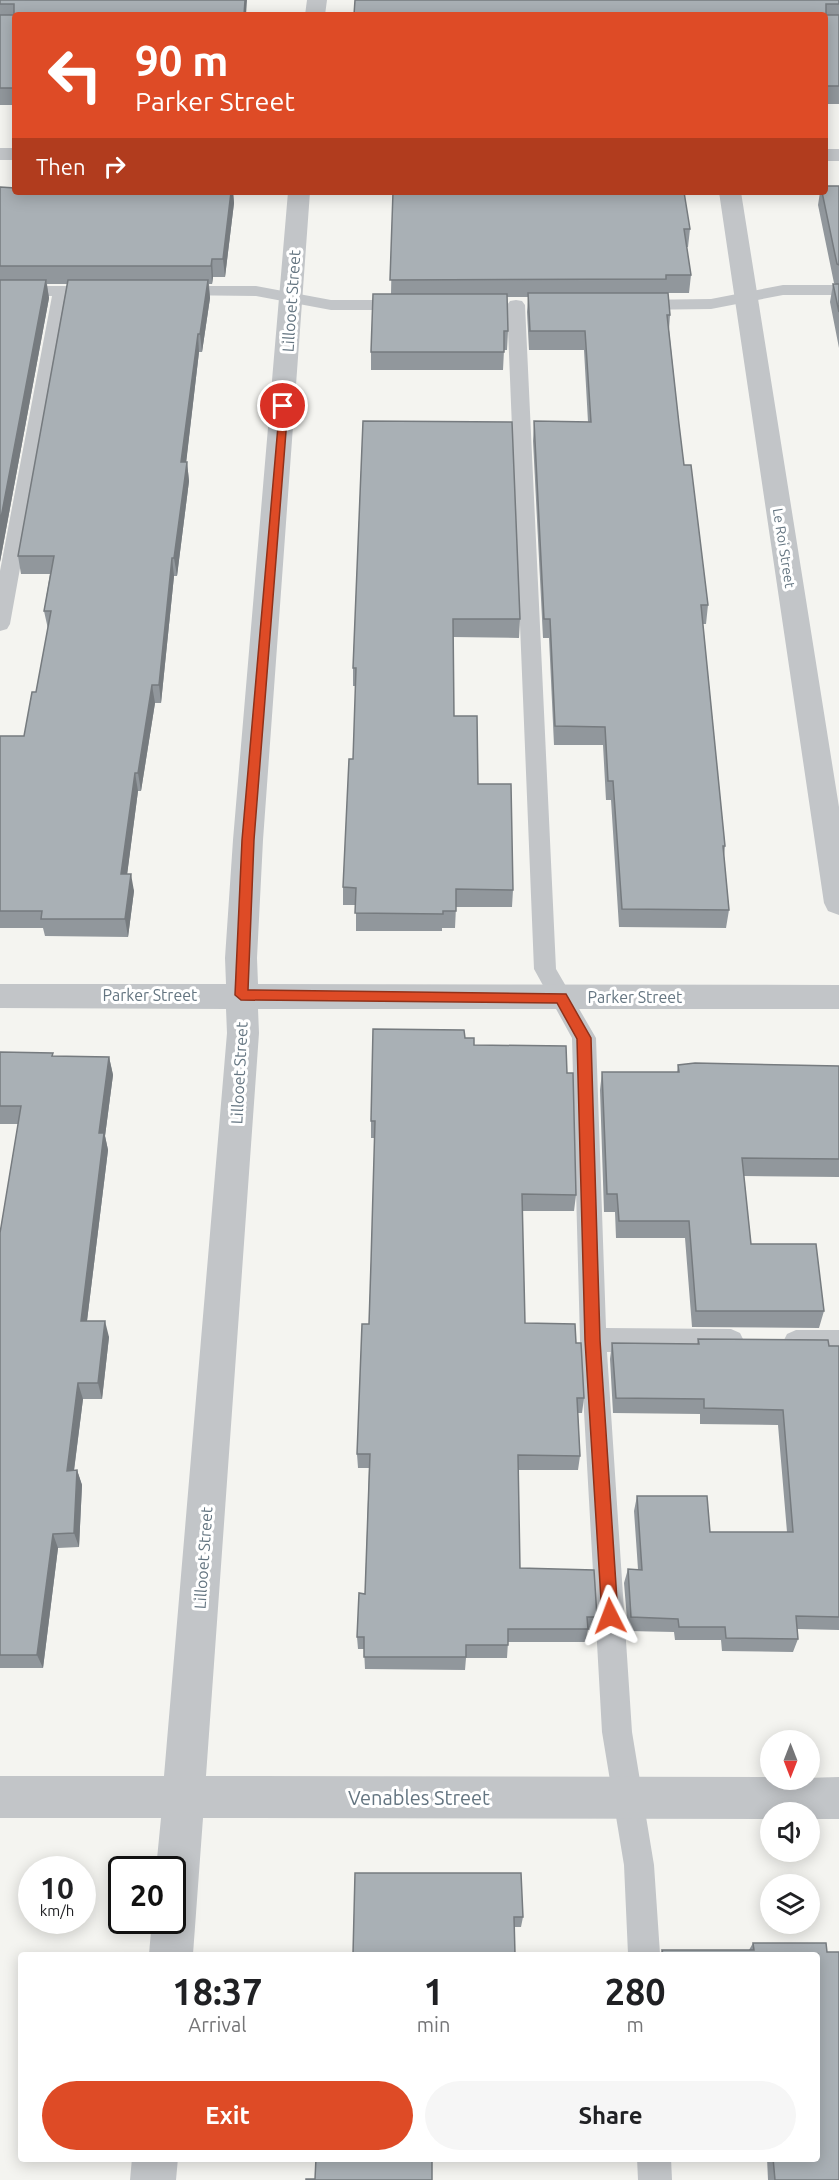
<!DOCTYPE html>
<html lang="en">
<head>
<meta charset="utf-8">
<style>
	:root { --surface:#fff; --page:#f6f6f6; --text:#202124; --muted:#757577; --accent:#de4b26 }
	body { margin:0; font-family:Ubuntu,sans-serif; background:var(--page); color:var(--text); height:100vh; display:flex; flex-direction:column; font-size:22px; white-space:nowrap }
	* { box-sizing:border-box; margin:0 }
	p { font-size:20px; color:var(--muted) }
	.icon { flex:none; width:33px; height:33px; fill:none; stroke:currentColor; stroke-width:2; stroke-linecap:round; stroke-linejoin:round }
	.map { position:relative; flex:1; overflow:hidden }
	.side { position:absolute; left:18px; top:1952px; width:802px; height:210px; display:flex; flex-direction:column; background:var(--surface); border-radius:6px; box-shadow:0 3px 15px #0003 }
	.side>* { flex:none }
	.hud { position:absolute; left:12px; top:12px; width:816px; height:183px; border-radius:6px; box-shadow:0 3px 15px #0003; background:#de4b26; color:#fff; overflow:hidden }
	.needle { width:39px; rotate:180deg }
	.fabs { position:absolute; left:760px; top:1730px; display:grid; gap:12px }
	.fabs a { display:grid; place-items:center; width:60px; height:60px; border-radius:50%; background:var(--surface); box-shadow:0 3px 15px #0003; font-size:30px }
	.speed { position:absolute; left:18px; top:1856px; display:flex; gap:12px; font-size:30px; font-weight:700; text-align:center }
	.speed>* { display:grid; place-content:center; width:78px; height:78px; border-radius:50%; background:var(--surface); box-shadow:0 3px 15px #0003; line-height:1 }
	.speed small { font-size:15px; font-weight:400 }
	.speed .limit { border:3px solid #111; border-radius:9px; background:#fff; color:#111 }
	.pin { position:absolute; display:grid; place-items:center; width:51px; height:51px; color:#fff; margin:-26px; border:3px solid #fff; border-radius:50%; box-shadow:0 2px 6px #0007 }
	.me { position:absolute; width:66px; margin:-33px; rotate:357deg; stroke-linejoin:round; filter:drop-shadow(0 0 4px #0008) }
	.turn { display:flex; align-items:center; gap:21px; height:126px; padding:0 24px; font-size:27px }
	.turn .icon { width:78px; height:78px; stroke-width:2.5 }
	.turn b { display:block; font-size:42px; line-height:51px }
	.then { display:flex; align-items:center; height:57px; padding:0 24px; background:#0003; gap:12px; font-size:22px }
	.eta { display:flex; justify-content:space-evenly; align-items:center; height:102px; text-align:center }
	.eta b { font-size:36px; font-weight:700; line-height:42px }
	.primary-button { display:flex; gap:12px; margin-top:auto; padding:12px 24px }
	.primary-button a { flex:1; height:69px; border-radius:36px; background:var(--accent); color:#fff; font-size:24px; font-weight:700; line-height:69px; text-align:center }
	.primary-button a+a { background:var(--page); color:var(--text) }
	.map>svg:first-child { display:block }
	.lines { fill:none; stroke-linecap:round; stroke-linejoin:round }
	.service { fill:#c2c5c8; fill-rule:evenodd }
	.minor { fill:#c2c5c8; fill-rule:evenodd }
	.wall { fill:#91979c }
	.shaded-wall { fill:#767b7f }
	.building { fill:#a9b0b5; stroke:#767b7f; stroke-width:1.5 }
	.route { fill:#de4b26; stroke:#903119; stroke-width:1.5 }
	.labels { text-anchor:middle; stroke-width:6; stroke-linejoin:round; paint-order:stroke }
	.far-street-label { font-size:14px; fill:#647581; stroke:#fff }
	.street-label { font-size:16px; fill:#647581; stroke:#fff }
	.near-street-label { font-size:20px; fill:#647581; stroke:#fff }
</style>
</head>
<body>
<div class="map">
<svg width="839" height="2180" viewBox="0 0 839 2180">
	<rect width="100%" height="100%" fill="#f4f4f0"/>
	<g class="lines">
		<path class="service" d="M783 285H839V295H783L711 309 636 310 630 309 627 305 630 301 636 300 711 299Z
			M0 286H98L106 291 98 296H69L10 624 7 629 0 631V571L52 296H0Z
			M178 286H256L331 300H406L412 301 415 305 412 309 406 310H331L256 296 172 295 170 291Z
			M516 300 522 301 525 305 556 969 596 1038 606 1328 731 1329 740 1333 744 1341 740 1349 731 1353 607 1352 632 1732 654 1865 660 1954H628L624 1865 602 1732 580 1340 572 1038 534 969 507 305 510 301Z
			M796 1330H839V1354H796L787 1350 783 1342 787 1334Z
			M637 2158H671L672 2180H638Z"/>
		<path class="minor" d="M307 0H327L325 15H305Z
			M0 148H15V160H0Z
			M825 149H839V161H825Z
			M288 192H310L263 840 257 958 258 984 839 985V1009H258L259 1033 206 1776 771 1777V1779L839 1777V1819H810V1812H771V1819L203 1818 193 1954H149L152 1920H172V1869H156L161 1818H0V1776H164L227 1033 226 1009 0 1008V984H226L225 958 233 840Z
			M719 192H741L839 807V915L828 911 824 903Z
			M132 2158H178L176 2180H130Z"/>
	</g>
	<path class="wall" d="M0 0H247L15 15V105H0Z
		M839 0V104H825V15H354Z
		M839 186V348L830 302 833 284H836L834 283 818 205 820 192H825Z
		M0 187 15 192H233L234 203 225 277H213L212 284H209L210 298 202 352H199L186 462H187L189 481 177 576H174L161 703H155L141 791H138L127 874 134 891 128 937 45 936 43 928H0V736H24L36 692 48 629 44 611 50 574H21L18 556 67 284H47L49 298 0 562Z
		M393 192 690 229 688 247H686L691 275 689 293H668L670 315 669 330 679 424 684 465 708 605 706 624H703L725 846 724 856 729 910 726 928 619 927 611 800H606L603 745H554L549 638H543L533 441 534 421 588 422 584 350H529L527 312 528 297H507L508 331 507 350H504L503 370H371V352L391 294Z
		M363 421 520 619 519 638 453 637 454 716 478 784 513 890 512 907H456L455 928H442V931H356V905H343V887L353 759 356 686H353V668Z
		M465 1038 474 1045 567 1073 576 1195 574 1211H522L525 1323 576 1343 584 1398 582 1413H578L580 1456 578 1470H518L520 1568 597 1617 594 1630H588L585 1642H508L507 1658H466L465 1670 365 1669 364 1649H358L357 1637 365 1594 369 1468H358L357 1454 369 1324 375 1138H371V1121Z
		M0 1052 54 1056 109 1057 113 1075 105 1136 108 1150 87 1321 109 1337 102 1399H83L74 1471 77 1470 82 1485 79 1547 58 1548 43 1668H0V1233L18 1124H0Z
		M678 1065 839 1066V1177L744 1176 751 1244 824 1311 819 1328 692 1327 685 1238H616L615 1212H604L600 1090 602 1072H677Z
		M698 1339 839 1346V1630L797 1629 798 1639 793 1652 722 1651 721 1640H675L674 1632 628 1631 624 1583 628 1569H638L634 1511 637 1496 710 1532H787L778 1425 700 1424V1414L613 1413 610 1359 612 1343 697 1344Z
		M355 1873 523 1917 521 1927H515Z
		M753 1943H826L827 1952H839V2180H768L767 2158H818V1954H660L662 1950H749Z"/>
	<path class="shaded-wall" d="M245 0H247L246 15H244Z
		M231 192H233L234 203 225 277 223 259Z
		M212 259 213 277 212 284 211 266Z
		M46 280 49 298 0 562V523Z
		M208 280 210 298 202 352 200 334Z
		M198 334 199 352 184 481 181 462Z
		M187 462 189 481 177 576 174 558Z
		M172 558 174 576 161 703 159 685Z
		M152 685 155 703 141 791 138 773Z
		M135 773 138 791 125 891 121 874Z
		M131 874 134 891 128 937 125 919Z
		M109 1057 113 1075 105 1136 108 1150 85 1337 81 1321 99 1133Z
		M105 1321 109 1337 102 1399 98 1383Z
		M78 1383 83 1399 72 1485 67 1471Z
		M77 1470 82 1485 79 1547 74 1533Z
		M53 1534 58 1548 43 1668 37 1655Z"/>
	<path class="building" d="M0 0H245L244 15H15V88H0V15H14V4H0Z
		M355 0H839V4H826V15H839V86H825V15H354Z
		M825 186H839V265L837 264 822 192H825Z
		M0 187 15 188V192H231L223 259H212L211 266H0Z
		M393 192H684L690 229H684L691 275H666V279L390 280Z
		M0 280H46L0 523Z
		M68 280H208L200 334H198L181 462H187L174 558H172L159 685H152L138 773H135L121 874H131L125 919H41L42 911H0V736H24L32 692H36L51 611H44L54 556H18Z
		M833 284H839V312Z
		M528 293H668L670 315H667L679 424 684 465H691L708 605H701L725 846H723L729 910 622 909 613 781H608L605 727 555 726 550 619H544L534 421 591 422 585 331H530Z
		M373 294H507L508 331H504V352H371Z
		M363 421 512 422 520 619H453L454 716H477L478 784H511L513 890 456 889V911H443V914L355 913 356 888 343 887 349 759H353L356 668H353Z
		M373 1029 464 1030 465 1038H474V1045L566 1046 567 1073H573L576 1195 522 1194 525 1323 575 1324 576 1343H581L584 1398H577L580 1456 518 1455 520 1568 594 1570 597 1617H587L588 1629H508V1645H466V1657H364V1637H357L359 1593 365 1594 370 1454H357L362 1324H369L371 1262 375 1121H371Z
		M0 1052 53 1053 52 1056 109 1057 99 1133H104L81 1321H105L98 1383H78L67 1471 77 1470 74 1533 53 1534 37 1655H0V1233L21 1106H0Z
		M695 1063 839 1066V1159L742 1158 751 1244H816L824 1311H696L689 1221H619L617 1194H607L602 1072H679L678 1065Z
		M698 1339 828 1340 829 1346H839V1617L796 1616 798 1639 726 1638 725 1627H679L678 1619 631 1617 628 1569 642 1570 637 1496H707L710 1532H793L783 1410 704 1408V1399L616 1398 612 1343 699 1344Z
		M355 1873H521L523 1917H514L515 1954H353Z
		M753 1943H826L827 1952H839V2180H775L773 2158H818V1954H663L662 1950H754Z
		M316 2158H432V2180H306V2179H315Z"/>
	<path class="route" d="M280 403 288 406 254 840 248 990 566 994 591 1038 600 1340 618 1616 616 1622 610 1624 604 1622 602 1616 585 1340 577 1039 557 1003 241 1000 235 995 242 840Z"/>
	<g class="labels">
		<g class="far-street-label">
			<text transform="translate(784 548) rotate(81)" y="5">Le Roi Street</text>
		</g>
		<g class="street-label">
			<text transform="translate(291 301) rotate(-86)" y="6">Lillooet Street</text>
			<text x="150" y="1001">Parker Street</text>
			<text x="635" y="1003">Parker Street</text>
			<text transform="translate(239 1073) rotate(-87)" y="6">Lillooet Street</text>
			<text transform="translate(203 1558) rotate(-86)" y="6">Lillooet Street</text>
		</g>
		<g class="near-street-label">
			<text x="419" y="1805">Venables Street</text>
		</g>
	</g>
</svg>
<div class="fabs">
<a><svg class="needle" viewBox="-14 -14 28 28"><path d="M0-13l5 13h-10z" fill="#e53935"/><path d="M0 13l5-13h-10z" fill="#757577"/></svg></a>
<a><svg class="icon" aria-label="sound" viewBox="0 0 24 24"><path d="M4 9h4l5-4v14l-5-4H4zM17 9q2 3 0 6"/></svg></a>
<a><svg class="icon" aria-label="layers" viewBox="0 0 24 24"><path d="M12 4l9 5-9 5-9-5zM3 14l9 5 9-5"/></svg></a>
</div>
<div class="speed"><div>10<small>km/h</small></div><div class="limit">20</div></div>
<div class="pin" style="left:283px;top:406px;background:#d93025"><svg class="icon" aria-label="arrive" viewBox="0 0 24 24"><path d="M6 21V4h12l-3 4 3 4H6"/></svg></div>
<svg class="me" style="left:610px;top:1616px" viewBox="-20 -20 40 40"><path d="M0-17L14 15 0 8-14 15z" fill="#de4b26" stroke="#fff" stroke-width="4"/></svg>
<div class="hud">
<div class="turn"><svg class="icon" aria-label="left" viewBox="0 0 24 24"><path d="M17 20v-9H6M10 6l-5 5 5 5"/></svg><div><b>90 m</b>Parker Street</div></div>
<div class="then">Then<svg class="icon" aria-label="right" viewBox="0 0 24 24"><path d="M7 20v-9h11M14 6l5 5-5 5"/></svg></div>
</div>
<section class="side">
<div class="eta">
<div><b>18:37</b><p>Arrival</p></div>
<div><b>1</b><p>min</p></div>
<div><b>280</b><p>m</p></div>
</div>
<div class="primary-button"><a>Exit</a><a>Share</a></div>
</section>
</div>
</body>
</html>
